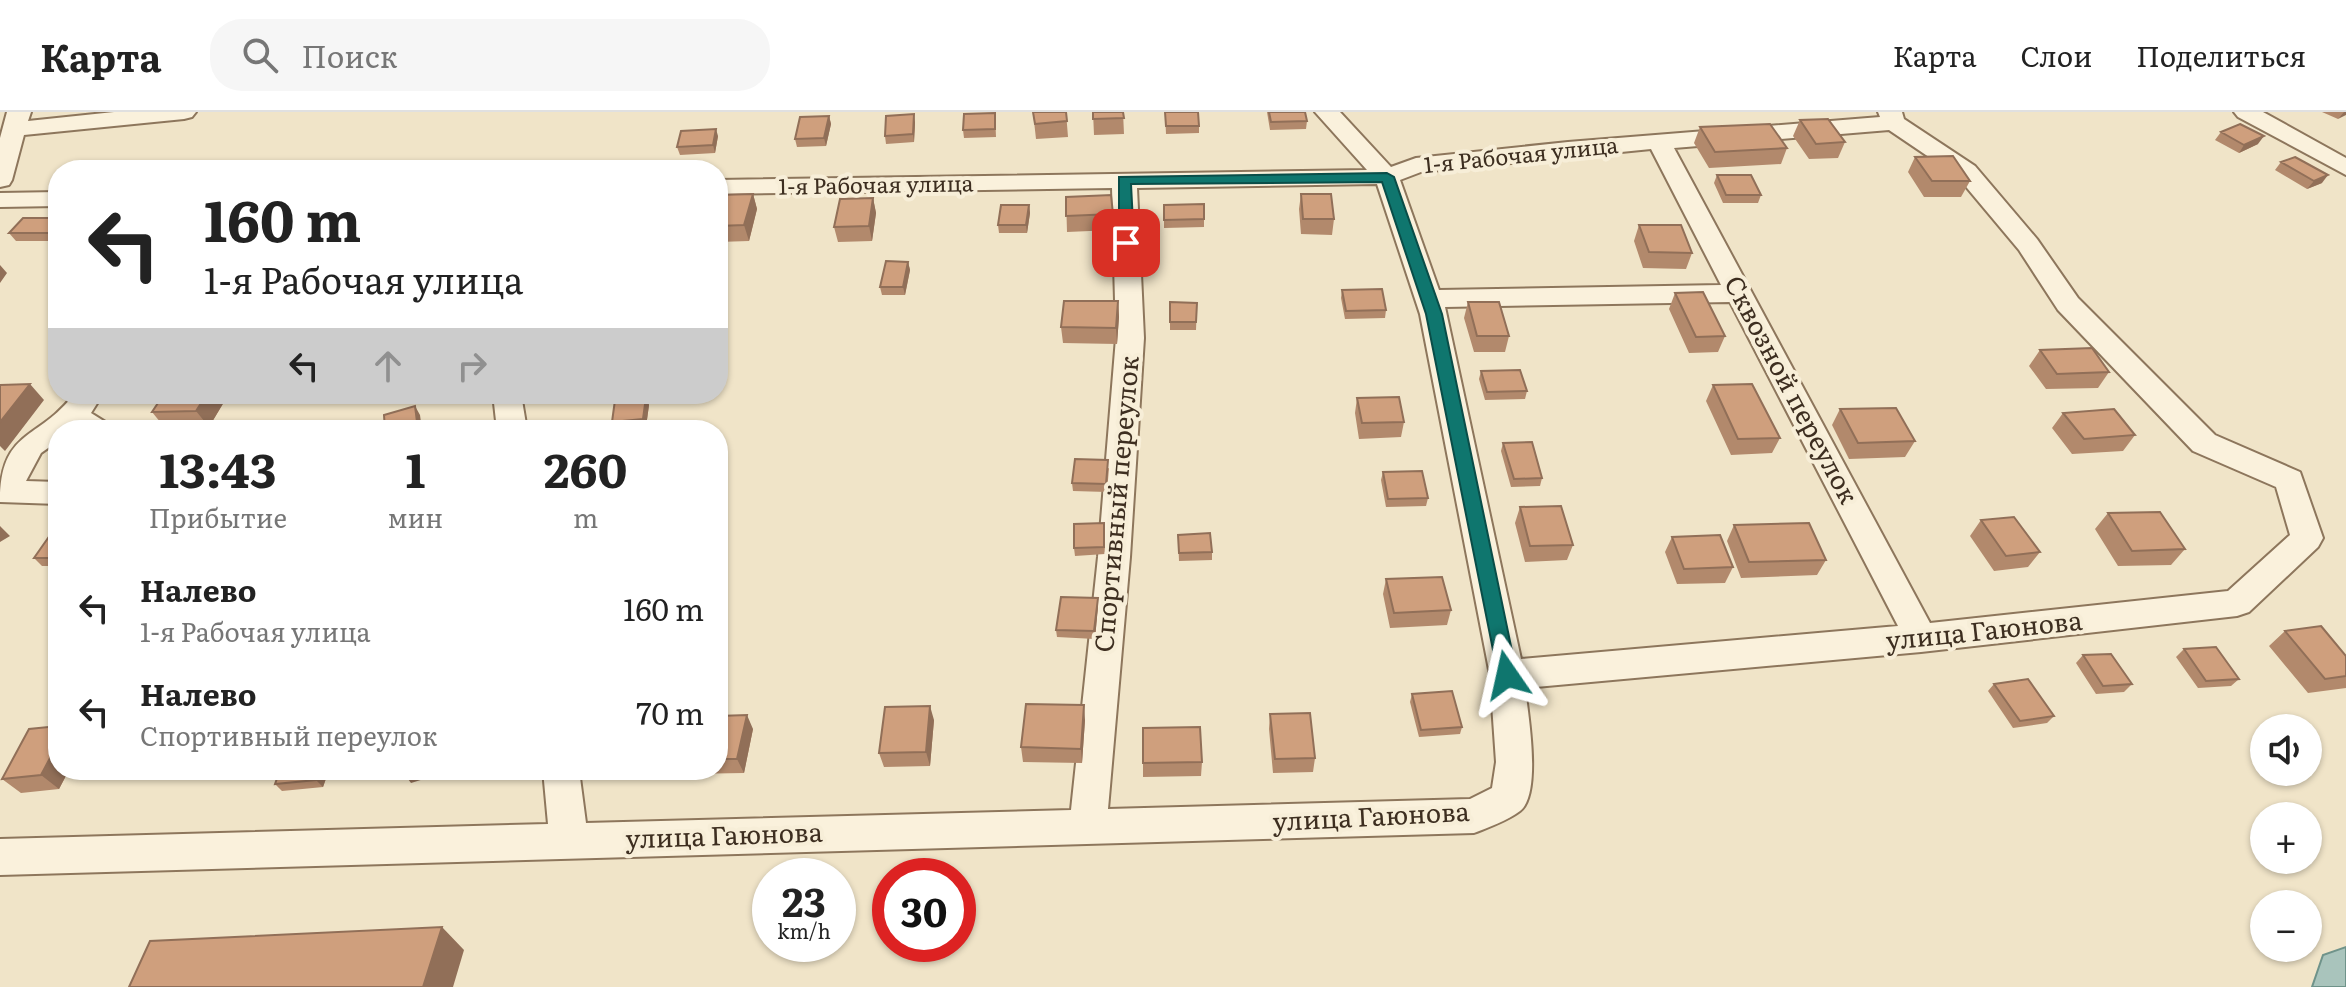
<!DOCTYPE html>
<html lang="ru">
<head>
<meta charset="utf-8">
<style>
	:root { --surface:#fff; --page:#f6f6f6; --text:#222; --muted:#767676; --line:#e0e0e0 }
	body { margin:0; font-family:Literata,serif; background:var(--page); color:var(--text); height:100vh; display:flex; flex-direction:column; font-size:30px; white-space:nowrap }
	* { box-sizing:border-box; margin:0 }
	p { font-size:26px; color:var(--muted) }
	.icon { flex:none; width:44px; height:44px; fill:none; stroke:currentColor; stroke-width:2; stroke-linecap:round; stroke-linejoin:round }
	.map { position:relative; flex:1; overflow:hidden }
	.drawer { position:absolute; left:48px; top:308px; width:680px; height:360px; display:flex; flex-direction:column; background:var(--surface); border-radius:32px; box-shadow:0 2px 6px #0004 }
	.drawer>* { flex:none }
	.banner { position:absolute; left:48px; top:48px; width:680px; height:244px; border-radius:32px; box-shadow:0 2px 6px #0004; background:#fff; color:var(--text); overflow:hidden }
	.fabs { position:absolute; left:2250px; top:602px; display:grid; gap:16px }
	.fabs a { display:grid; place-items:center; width:72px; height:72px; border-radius:50%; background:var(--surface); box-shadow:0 2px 6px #0004; font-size:40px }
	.speed { position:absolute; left:752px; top:746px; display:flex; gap:16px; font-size:40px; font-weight:700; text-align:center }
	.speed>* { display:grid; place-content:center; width:104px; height:104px; border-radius:50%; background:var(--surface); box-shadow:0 2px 6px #0004; line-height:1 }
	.speed small { font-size:20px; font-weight:400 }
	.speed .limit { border:12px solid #d22; background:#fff; color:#111 }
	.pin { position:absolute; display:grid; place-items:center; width:68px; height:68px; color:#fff; margin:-34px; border-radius:16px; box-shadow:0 4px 12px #0006 }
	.me { position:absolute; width:88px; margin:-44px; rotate:349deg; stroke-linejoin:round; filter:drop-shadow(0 0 6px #0008) }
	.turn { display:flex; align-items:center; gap:28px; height:168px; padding:0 24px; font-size:36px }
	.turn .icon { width:104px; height:104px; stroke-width:2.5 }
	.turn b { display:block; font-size:56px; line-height:68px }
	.lanes { display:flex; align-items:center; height:76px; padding:0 24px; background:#0003; justify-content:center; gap:40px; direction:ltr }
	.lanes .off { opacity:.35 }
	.eta { display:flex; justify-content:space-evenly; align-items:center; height:136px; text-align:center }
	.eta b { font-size:48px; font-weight:700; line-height:56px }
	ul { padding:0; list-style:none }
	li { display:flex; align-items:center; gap:24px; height:104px; padding:0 24px }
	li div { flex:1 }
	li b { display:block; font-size:30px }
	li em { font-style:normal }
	header { display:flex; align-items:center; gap:48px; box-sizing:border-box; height:112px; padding:0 40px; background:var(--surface); border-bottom:2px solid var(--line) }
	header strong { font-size:38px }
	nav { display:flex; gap:44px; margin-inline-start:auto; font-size:28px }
	.search { width:560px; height:72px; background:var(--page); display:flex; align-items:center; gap:20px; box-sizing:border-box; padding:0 28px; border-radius:32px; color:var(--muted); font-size:30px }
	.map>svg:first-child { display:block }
	.water { fill:#a9c4bc; stroke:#6f938a; stroke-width:2 }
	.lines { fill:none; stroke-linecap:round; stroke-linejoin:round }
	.minor-casing { stroke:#8d765c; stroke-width:4 }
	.minor { fill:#faf1dc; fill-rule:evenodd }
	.wall { fill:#b2896c }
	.shaded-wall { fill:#916f58 }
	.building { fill:#cf9f7d; stroke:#916f58; stroke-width:2 }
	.route { fill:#0f766e; stroke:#0a4d48; stroke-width:2 }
	.labels { text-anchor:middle; stroke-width:8; stroke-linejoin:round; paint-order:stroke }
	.far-street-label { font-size:22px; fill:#3d2e20; stroke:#f7eed8 }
	.street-label { font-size:26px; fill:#3d2e20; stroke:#f7eed8 }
</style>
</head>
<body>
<header>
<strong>Карта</strong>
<div class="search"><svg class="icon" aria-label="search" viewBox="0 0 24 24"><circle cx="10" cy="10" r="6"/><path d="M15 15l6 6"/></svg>Поиск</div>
<nav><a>Карта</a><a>Слои</a><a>Поделиться</a></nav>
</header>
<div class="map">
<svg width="2346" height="875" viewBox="0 0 2346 875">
	<rect width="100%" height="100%" fill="#f0e4c8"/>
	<path class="water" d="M2346 835V875H2312L2323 843Z"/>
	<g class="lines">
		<g class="minor-casing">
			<path id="minor" d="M7 0H31L28 9 114 0H196L192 5 184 7 24 23 12 68 9 73 0 75V26Z
				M1315 0H1340L1391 55 1416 46 1568 30 1880 5 1878 0H1902L1904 7 1975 54 2037 127 2078 186 2215 323 2300 360 2323 426 2318 435 2249 500 2237 504 1921 540 1525 576C1528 601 1542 682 1520 699 1507 709 1489 715 1474 721L0 763V727L548 712 543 658H579L586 711 1071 698 1098 445 1116 226 1112 76 718 82V68L1367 58ZM1889 18 1957 64 2019 138 2058 198 2193 339 2276 375 2290 423 2228 479 1930 511 1674 36ZM1651 37 1721 173 1439 178 1400 68 1421 60ZM1377 72 1420 202 1490 563 1496 650 1492 676 1470 687 1108 697 1130 445 1144 226 1137 76ZM1730 190 1898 514 1521 547 1445 195Z
				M2234 0H2263L2346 46V63L2238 5Z
				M58 80V94L0 95V81Z
				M74 282H103L91 301 107 311 112 318H58V329L41 341 26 369 58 370V392L0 390C0 316 39 329 74 282Z
				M493 282H521L527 318H497Z"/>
		</g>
		<use href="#minor" class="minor"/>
	</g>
	<path class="wall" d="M1033 0H1066L1068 25 1036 27Z
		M1093 0H1123L1124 22 1094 23Z
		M1165 0 1199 14V21L1166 22Z
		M1267 0H1305L1307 9 1306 17 1270 18Z
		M2322 0H2346L2338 7Z
		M995 1 996 25 964 26 963 18Z
		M829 4 831 12 826 34 797 35 795 27Z
		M1800 8 1845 30 1838 46 1809 47 1793 24Z
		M915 10 914 30 886 32 885 24Z
		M1700 15 1787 36 1781 52 1709 56 1694 31Z
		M2221 20 2258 32 2239 41 2215 28Z
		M718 24 715 41 680 43 677 35Z
		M1915 45 1970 69 1961 85H1924L1908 60Z
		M2281 50 2322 71 2307 77 2275 58Z
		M1717 63 1761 83 1758 91H1723L1714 71Z
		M753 82 757 97 749 129 718 130V83Z
		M1301 82 1334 107 1332 123 1301 122 1299 97Z
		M1111 83 1113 118 1067 120 1066 85Z
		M873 86 876 101 872 129 838 130 834 115Z
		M1204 92V115L1164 116V93Z
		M1029 93 1030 101 1027 121H999L998 113Z
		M58 106V129H16L9 121Z
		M1639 113 1692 141 1686 157 1643 156 1634 129Z
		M908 150 910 158 905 183H882L880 175Z
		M1342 178 1386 198 1385 206 1345 207 1341 186Z
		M1675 181 1725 224 1718 240 1689 241 1669 197Z
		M1118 189 1119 205 1117 232 1063 231 1061 215Z
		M1170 190 1197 191 1196 218H1170Z
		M1468 190 1509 224 1505 240H1474L1464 206Z
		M2040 238 2109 260 2098 276 2046 277 2029 254Z
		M1481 259 1527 279 1525 287 1485 288 1479 267Z
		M1713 273 1780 326 1772 341 1731 343 1706 289Z
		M124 282H153L152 284 126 285Z
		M646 285 649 293 646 315 615 318 612 310Z
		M1357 286 1404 310 1401 325 1359 327 1355 301Z
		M224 290 209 315 165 316 152 300Z
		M1840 297 1915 329 1905 345 1849 347 1832 313Z
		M2063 301 2135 323 2123 339 2072 342 2052 316Z
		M1503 331 1542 366 1540 374 1511 375 1501 339Z
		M1109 356 1107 380 1073 379 1072 371Z
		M1383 360 1428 386 1426 394 1386 395 1381 368Z
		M1520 395 1573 433 1567 448 1525 450 1515 411Z
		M2108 401 2185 437 2171 453 2118 454 2095 417Z
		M1981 408 2040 440 2028 455 1994 459 1970 424Z
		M1104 411 1105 442 1075 444 1074 436Z
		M1734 413 1826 448 1817 463 1741 466 1727 429Z
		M58 415V454H42L34 446Z
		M1178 423 1212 440V448L1179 449Z
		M1672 425 1733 455 1725 471 1677 472 1665 440Z
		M1386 467 1451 498 1447 513 1390 516 1383 482Z
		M1098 494 1095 527 1057 525 1056 518Z
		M2285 519 2346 544V576L2308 581 2269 534Z
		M2184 537 2239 567 2231 574 2198 576 2176 545Z
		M2083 543 2132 572 2124 580 2096 582 2076 551Z
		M1994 572 2054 604 2047 611 2013 616 1988 579Z
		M1412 582 1462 615 1460 622 1419 625 1410 590Z
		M1270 602 1315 646 1313 660 1273 661 1269 617Z
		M718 604 753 617 744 661 686 662 683 658H718Z
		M934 608 930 654 884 655 879 641Z
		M1085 608 1082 651 1023 650 1021 635Z
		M1143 616 1202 650 1201 664 1143 665Z
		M58 658H69L59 677 21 681 2 667Z
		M329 658 323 675 282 679 275 672Z"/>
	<path class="shaded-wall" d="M2344 0H2346V3L2338 7Z
		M914 2 915 10 914 30 913 22Z
		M829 4 831 12 826 34 824 26Z
		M716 17 718 24 715 41 713 33Z
		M2264 24 2258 32 2239 41 2244 33Z
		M2328 63 2322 71 2307 77 2314 69Z
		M753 82 757 97 749 129 744 113Z
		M873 86 876 101 872 129 869 114Z
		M1029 93 1030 101 1027 121 1026 113Z
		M58 114V129L52 121Z
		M908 150 910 158 905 183 903 175Z
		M0 153 7 161 0 171Z
		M1118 189 1119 205 1117 232 1116 216Z
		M30 272 44 288 5 339 0 334V310Z
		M207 282H218L224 290 209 315 196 299Z
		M646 285 649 293 646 315 643 307Z
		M415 294 420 303 422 318H418Z
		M0 414 10 424 0 430Z
		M1098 486V494L1095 527 1094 519Z
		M1084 593 1085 608 1082 651 1081 637Z
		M930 594 934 608 930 654 926 640Z
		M747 603 753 617 744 661 737 647Z
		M58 631V658H69L59 677 41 663Z
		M320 658H329L323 675 316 668Z
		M423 658H453L411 671 405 663Z
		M442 815 464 838 453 875H423Z"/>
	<path class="building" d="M1033 0H1066L1067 9 1035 12Z
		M1093 0H1123L1124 6 1093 7Z
		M1165 0H1198L1199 14H1166Z
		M1269 0H1305L1307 9 1271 10Z
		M995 1V17L963 18 964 2Z
		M914 2 913 22 885 24 886 4Z
		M829 4 824 26 795 27 800 5Z
		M1828 7 1845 30 1816 32 1800 8Z
		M1770 12 1787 36 1715 40 1700 15Z
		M2240 12 2264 24 2244 33 2221 20Z
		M716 17 713 33 677 35 681 19Z
		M1953 44 1970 69H1932L1915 45Z
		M2295 45 2328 63 2314 69 2281 50Z
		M1717 63H1751L1761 83H1726Z
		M753 82 744 113 718 114V83Z
		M1301 82H1331L1334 107H1303Z
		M1111 83 1113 102 1066 104V85Z
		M873 86 869 114 834 115 840 87Z
		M1204 92V107L1164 108V93Z
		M1001 93H1029L1026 113H998Z
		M23 106H58V114L52 121H9Z
		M1639 113H1681L1692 141 1649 140Z
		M886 149 908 150 903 175H880Z
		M1382 177 1386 198 1346 199 1342 178Z
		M1703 180 1725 224 1696 225 1675 181Z
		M1064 189H1118L1116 216 1061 215Z
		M1170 190 1197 191 1196 210H1170Z
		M1468 190H1499L1509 224H1477Z
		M2092 236 2109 260 2057 262 2040 238Z
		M1520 258 1527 279 1487 280 1481 259Z
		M30 272 0 310V273Z
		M1752 272 1780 326 1738 327 1713 273Z
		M164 282H207L196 299 152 300Z
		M646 285 643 307 612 310 615 288Z
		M1399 285 1404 310 1362 311 1357 286Z
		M415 294 418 318H385L384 303Z
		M1896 296 1915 329 1858 331 1840 297Z
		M2114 297 2135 323 2084 327 2063 301Z
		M1532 330 1542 366 1514 367 1503 331Z
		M1075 347 1108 348 1106 372 1072 371Z
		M1422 359 1428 386 1388 387 1383 360Z
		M1561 394 1573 433 1530 434 1520 395Z
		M2160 400 2185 437 2132 439 2108 401Z
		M2014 405 2040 440 2006 444 1981 408Z
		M1104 411V435L1074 436V412Z
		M1809 411 1826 448 1749 450 1734 413Z
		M58 415V446H34L55 416Z
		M1210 421 1212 440 1179 441 1178 423Z
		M1720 423 1733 455 1684 457 1672 425Z
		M1442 465 1451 498 1394 501 1386 467Z
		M1061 485 1098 486 1094 519 1056 518Z
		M2321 514 2346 544V564L2325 567 2285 519Z
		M2216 535 2239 567 2206 569 2184 537Z
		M2111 542 2132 572 2103 574 2083 543Z
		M2028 567 2054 604 2020 609 1994 572Z
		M1452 579 1462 615 1421 618 1412 582Z
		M1026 592 1084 593 1081 637 1021 635Z
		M930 594 926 640 879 641 885 595Z
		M1310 601 1315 646 1275 647 1270 602Z
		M747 603 737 647H718V604Z
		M58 614V631L41 663 2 667 29 617Z
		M1200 615 1202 650 1143 651V616Z
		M280 658H320L316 668 275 672Z
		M404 658H423L405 663Z
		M442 815 423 875H129L150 829Z"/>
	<path class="route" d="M1387 61 1394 65 1442 202 1517 563 1514 569H1500L1498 563 1426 202 1382 70 1131 72 1134 131 1126 136 1119 131V65Z"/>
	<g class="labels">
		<g class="far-street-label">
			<text transform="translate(1521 43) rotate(-6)" y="8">1-я Рабочая улица</text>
			<text transform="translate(876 73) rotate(-1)" y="8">1-я Рабочая улица</text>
		</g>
		<g class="street-label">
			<text transform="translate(1791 278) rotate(62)" y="9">Сквозной переулок</text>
			<text transform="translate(1117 392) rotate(-85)" y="9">Спортивный переулок</text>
			<text transform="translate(1984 519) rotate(-6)" y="9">улица Гаюнова</text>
			<text transform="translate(1371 705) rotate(-3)" y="9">улица Гаюнова</text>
			<text transform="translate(724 724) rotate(-2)" y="9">улица Гаюнова</text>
		</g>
	</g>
</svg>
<div class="fabs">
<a><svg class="icon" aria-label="sound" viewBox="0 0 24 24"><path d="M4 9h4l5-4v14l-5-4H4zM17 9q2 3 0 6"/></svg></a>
<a>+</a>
<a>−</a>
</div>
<div class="speed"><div>23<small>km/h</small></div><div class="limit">30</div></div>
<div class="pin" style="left:1126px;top:131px;background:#d93025"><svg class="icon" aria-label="arrive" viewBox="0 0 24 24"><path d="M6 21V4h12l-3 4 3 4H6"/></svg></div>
<svg class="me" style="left:1507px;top:563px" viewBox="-20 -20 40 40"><path d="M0-17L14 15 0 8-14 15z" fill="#0f766e" stroke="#fff" stroke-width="4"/></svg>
<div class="banner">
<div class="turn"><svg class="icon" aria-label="left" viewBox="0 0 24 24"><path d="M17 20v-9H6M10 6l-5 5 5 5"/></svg><div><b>160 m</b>1-я Рабочая улица</div></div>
<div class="lanes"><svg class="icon" aria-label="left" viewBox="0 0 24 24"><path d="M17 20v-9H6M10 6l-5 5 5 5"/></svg><svg class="icon off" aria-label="ahead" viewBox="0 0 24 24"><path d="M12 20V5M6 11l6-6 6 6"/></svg><svg class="icon off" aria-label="right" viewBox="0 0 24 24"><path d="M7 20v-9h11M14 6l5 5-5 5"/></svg></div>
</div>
<section class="drawer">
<div class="eta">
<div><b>13:43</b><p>Прибытие</p></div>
<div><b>1</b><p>мин</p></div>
<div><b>260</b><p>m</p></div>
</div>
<ul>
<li><svg class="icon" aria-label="left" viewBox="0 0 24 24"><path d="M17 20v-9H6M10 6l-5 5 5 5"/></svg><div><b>Налево</b><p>1-я Рабочая улица</p></div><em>160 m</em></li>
<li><svg class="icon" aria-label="left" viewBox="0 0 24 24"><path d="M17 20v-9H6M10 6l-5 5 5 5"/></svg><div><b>Налево</b><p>Спортивный переулок</p></div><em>70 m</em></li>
</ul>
</section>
</div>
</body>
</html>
